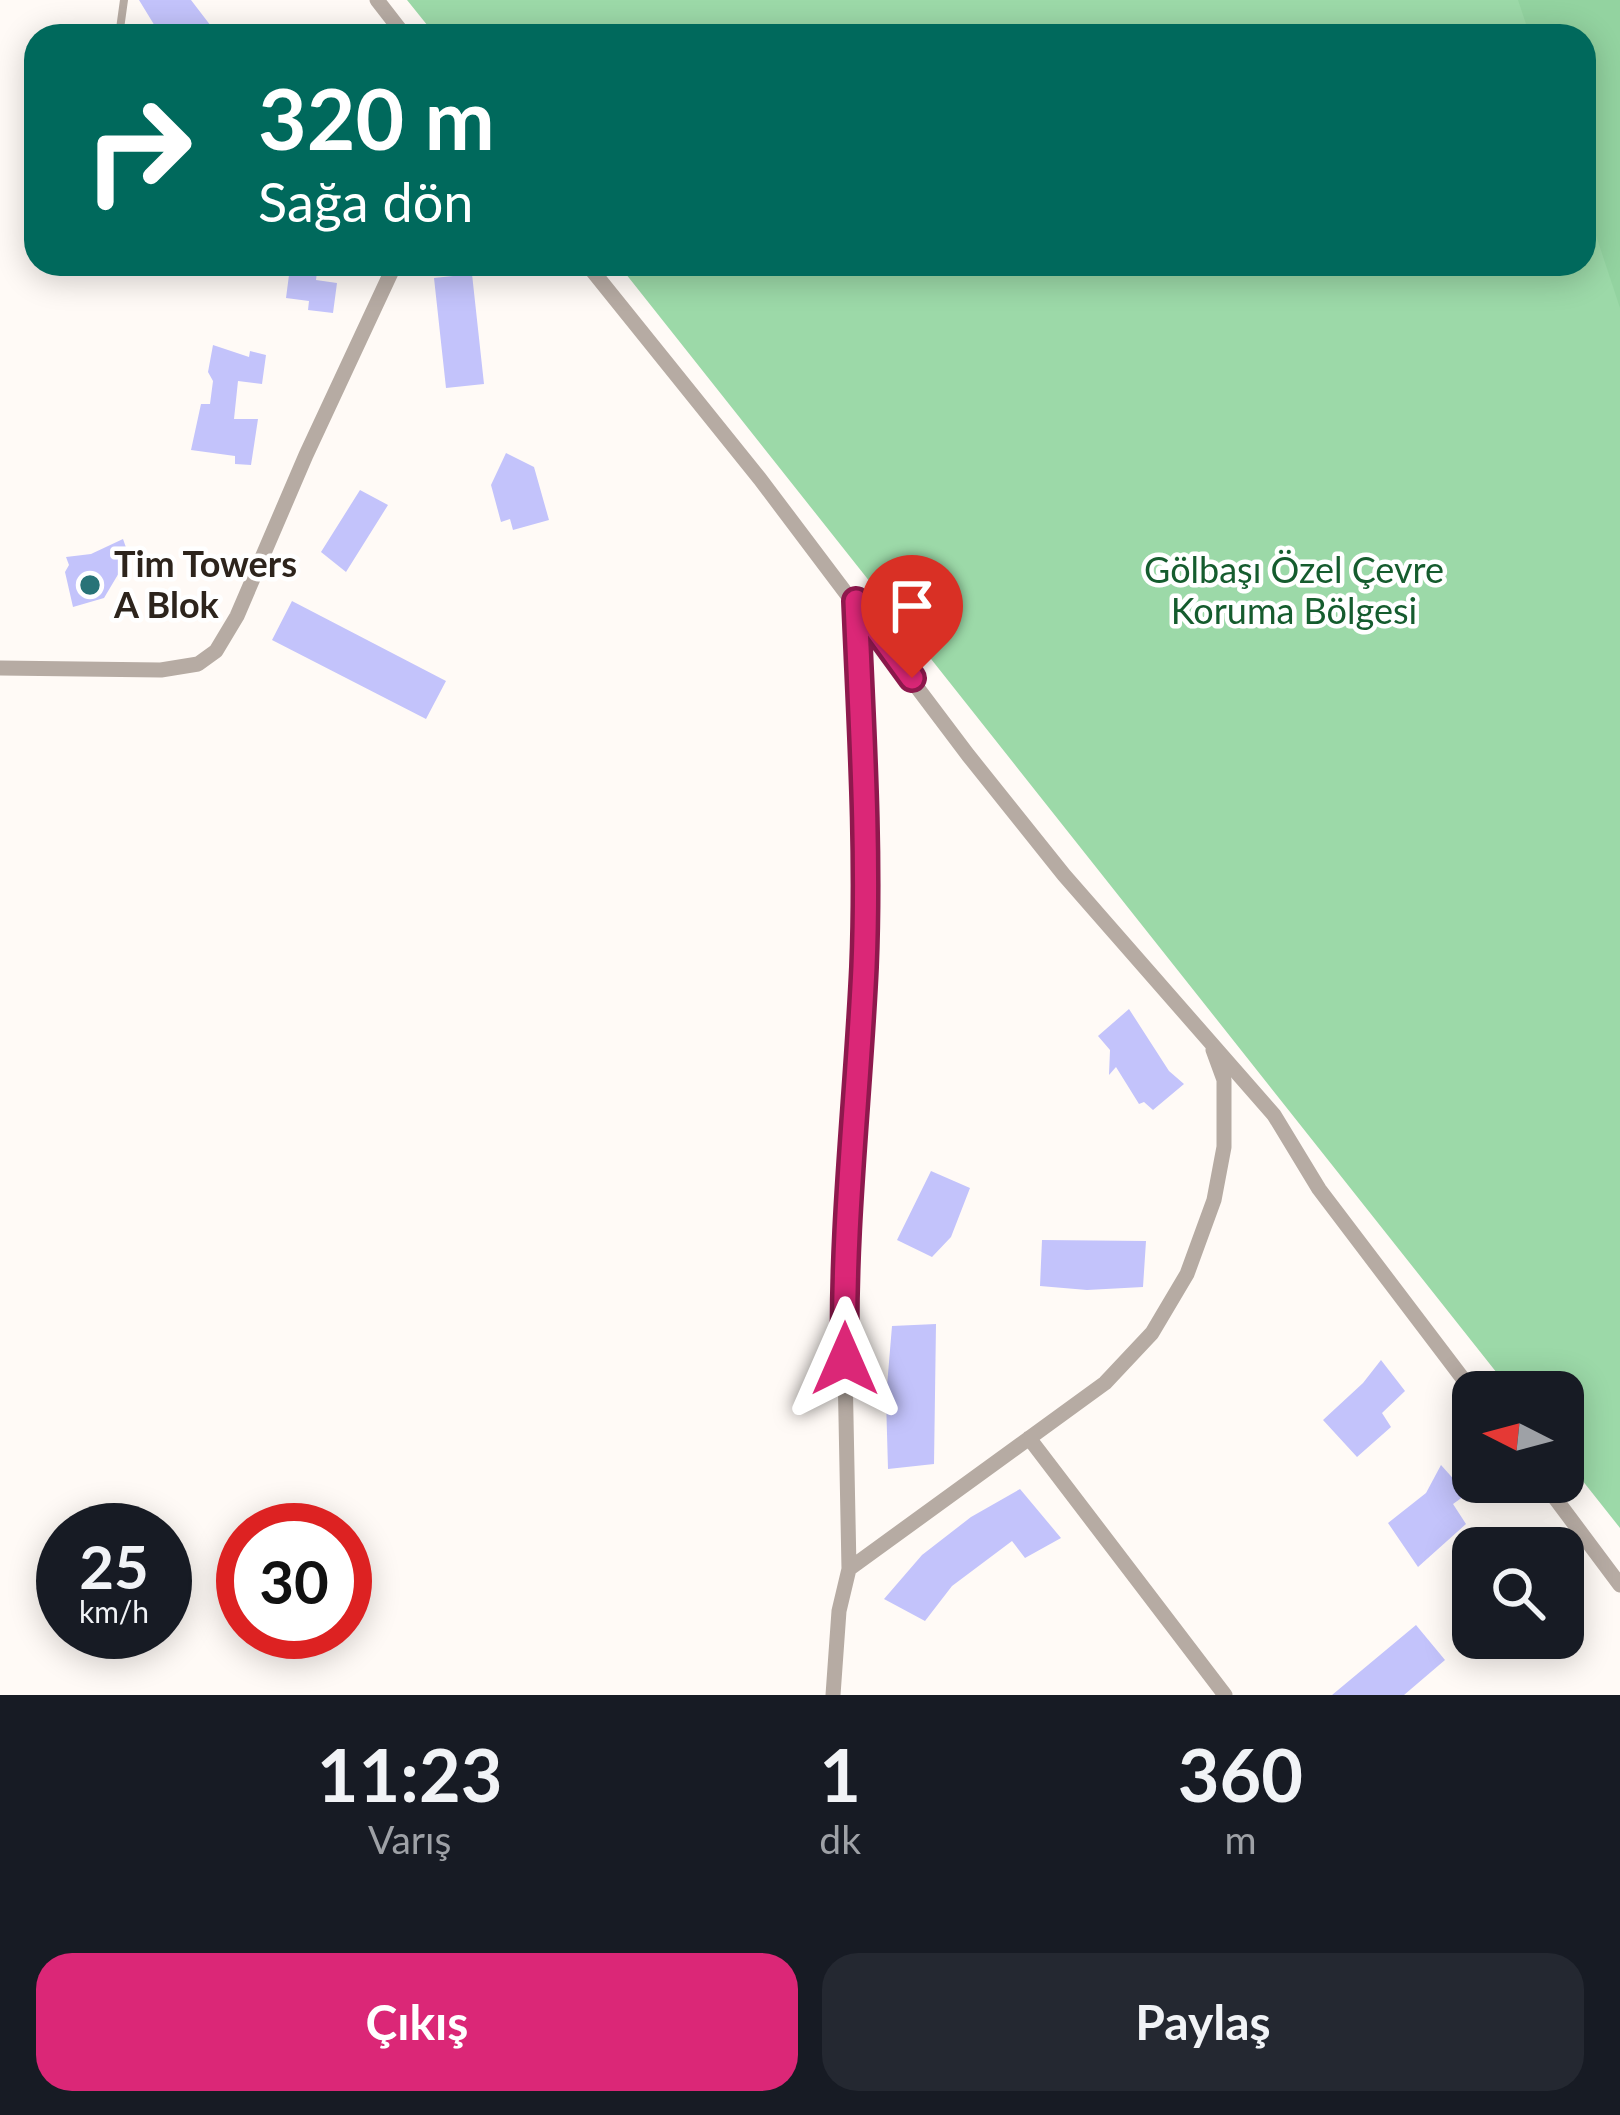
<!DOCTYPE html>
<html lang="tr">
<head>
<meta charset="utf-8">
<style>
	:root { --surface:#171b24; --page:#242831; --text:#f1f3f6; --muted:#9ea1a6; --accent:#db2777 }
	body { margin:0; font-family:Lato,sans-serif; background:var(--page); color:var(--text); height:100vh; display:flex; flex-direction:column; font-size:45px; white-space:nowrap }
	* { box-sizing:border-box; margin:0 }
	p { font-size:39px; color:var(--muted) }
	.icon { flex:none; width:66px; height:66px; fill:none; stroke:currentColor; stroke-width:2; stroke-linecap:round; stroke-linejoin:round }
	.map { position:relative; height:1695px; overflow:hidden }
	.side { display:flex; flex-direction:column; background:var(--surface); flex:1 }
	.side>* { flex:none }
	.guide { position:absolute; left:24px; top:24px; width:1572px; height:252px; border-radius:36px; box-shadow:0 6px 30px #0003; background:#00695c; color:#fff; overflow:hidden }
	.needle { width:78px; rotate:276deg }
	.fabs { position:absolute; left:1452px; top:1371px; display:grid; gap:24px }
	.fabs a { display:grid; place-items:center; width:132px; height:132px; border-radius:24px; background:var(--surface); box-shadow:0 6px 30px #0003; font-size:60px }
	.speed { position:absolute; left:36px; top:1503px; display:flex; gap:24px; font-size:60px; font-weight:700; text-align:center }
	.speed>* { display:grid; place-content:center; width:156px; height:156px; border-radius:50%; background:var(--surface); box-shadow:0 6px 30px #0003; line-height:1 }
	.speed small { font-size:30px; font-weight:400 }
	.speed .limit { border:18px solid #d22; background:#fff; color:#111 }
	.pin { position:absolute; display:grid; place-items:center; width:102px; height:102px; color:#fff; margin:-123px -51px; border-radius:50% 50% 50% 0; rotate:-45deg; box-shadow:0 0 12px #0007 }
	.pin .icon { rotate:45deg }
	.me { position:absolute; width:132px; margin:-66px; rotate:0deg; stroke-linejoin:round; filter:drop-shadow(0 0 9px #0008) }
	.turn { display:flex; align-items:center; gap:42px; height:252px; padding:0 36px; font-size:54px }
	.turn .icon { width:156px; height:156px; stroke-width:2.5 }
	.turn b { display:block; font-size:84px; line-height:102px }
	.eta { display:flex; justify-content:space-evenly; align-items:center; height:204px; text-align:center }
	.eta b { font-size:72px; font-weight:700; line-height:84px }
	.action { display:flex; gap:24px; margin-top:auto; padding:24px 36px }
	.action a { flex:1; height:138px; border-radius:36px; background:var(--accent); color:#fff; font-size:48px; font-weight:700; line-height:138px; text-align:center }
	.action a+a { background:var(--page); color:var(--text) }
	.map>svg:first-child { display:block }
	.green { fill:#9cd9a8 }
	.forest { fill:#93d3a0 }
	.building { fill:#c3c3fb }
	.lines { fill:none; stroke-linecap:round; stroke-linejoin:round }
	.lane { stroke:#b6aba3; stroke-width:8 }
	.street { stroke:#b6aba3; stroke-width:15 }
	.route-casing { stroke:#8e194d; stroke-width:30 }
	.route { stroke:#db2777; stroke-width:21 }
	.poi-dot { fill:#287377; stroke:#fff; stroke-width:4.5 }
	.labels { text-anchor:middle; stroke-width:9; stroke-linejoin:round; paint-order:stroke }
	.poi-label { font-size:36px; font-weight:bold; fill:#2d241c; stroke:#fff; text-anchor:start }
	.park-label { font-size:36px; fill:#155c2e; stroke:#fff }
</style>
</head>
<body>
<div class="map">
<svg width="1620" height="1695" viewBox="0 0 1620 1695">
	<rect width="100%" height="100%" fill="#fffaf6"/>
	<path class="green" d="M407 0H1620V1528L1563 1456V1392H1512L618 264H1584V36H436Z"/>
	<path class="forest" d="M1518 0H1620V308L1584 199V36H1530Z"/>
	<path class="building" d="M139 0H191L214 30 208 36H161Z
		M299 264H318L316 280 337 283 333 313 308 310 309 301 286 298 289 275H297Z
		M472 274 484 384 446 388 434 278Z
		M213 345 249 357 250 351 266 355 262 384 238 381 234 419H258L251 465 235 464V456L191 450 201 404H210L213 381 208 372Z
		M506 453 534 467 549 520 513 530 510 519 501 522 491 485Z
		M360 490 388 505 346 572 321 552Z
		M123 539 129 556 104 598 73 607 65 572 69 565 66 557 91 554Z
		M292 601 446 681 426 719 272 640Z
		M1129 1009 1169 1071 1184 1084 1153 1110 1144 1102 1139 1104 1116 1067 1109 1075 1110 1050 1098 1036Z
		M931 1171 970 1188 951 1237 932 1257 897 1240Z
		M1042 1240 1146 1241 1143 1287 1087 1290 1040 1286Z
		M936 1324 934 1464 888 1469 886 1398 892 1326Z
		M1381 1360 1405 1391 1382 1413 1391 1427 1357 1457 1323 1420 1363 1383Z
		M1441 1465 1467 1494 1453 1504 1466 1524 1418 1567 1388 1523 1426 1493Z
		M1020 1489 1061 1538 1025 1558 1012 1541 952 1586 925 1621 884 1599 922 1555 971 1517Z
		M1416 1625 1445 1660 1404 1695H1332Z"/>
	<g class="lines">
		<path class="lane" d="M119 36 124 0"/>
		<path class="street" d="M377 0 405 36
			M587 264 760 479 968 755 1064 875 1274 1115 1319 1189 1473 1392
			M0 668 161 670 198 664 216 651 237 616 306 455 395 264
			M1029 1438 1225 1695
			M1543 1482 1620 1585
			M849 1569 1105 1383 1152 1333 1187 1274 1214 1200 1224 1147V1080L1213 1050
			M833 1695 839 1611 849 1569 844 1317 851 1137 864 965 862 740 856 604"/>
	</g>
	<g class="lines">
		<g class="route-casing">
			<path id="route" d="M845 1359C842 1228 858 1098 864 967 869 845 861 722 856 601L912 678"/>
		</g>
		<use href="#route" class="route"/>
	</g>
	<circle class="poi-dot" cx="90" cy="585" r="12"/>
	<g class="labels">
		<g class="poi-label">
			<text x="114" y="577">Tim Towers<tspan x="114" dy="41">A Blok</tspan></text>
		</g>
		<g class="park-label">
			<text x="1294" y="583">Gölbaşı Özel Çevre<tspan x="1294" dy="41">Koruma Bölgesi</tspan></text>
		</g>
	</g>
</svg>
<div class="fabs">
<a><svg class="needle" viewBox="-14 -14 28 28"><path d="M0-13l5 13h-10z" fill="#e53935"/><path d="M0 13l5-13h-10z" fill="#9ea1a6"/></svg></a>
<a><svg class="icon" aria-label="search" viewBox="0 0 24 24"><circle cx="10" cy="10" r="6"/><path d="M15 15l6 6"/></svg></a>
</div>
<div class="speed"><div>25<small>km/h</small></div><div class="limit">30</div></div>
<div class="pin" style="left:912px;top:678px;background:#d93025"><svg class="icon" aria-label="arrive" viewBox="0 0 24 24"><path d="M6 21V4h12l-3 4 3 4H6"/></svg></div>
<svg class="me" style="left:845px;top:1359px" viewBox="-20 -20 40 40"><path d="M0-17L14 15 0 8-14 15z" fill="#db2777" stroke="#fff" stroke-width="4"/></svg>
<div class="guide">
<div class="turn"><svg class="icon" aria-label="right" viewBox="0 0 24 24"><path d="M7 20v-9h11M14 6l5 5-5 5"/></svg><div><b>320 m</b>Sağa dön</div></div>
</div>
</div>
<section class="side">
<div class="eta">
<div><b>11:23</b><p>Varış</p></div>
<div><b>1</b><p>dk</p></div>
<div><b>360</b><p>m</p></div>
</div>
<div class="action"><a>Çıkış</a><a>Paylaş</a></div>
</section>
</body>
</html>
